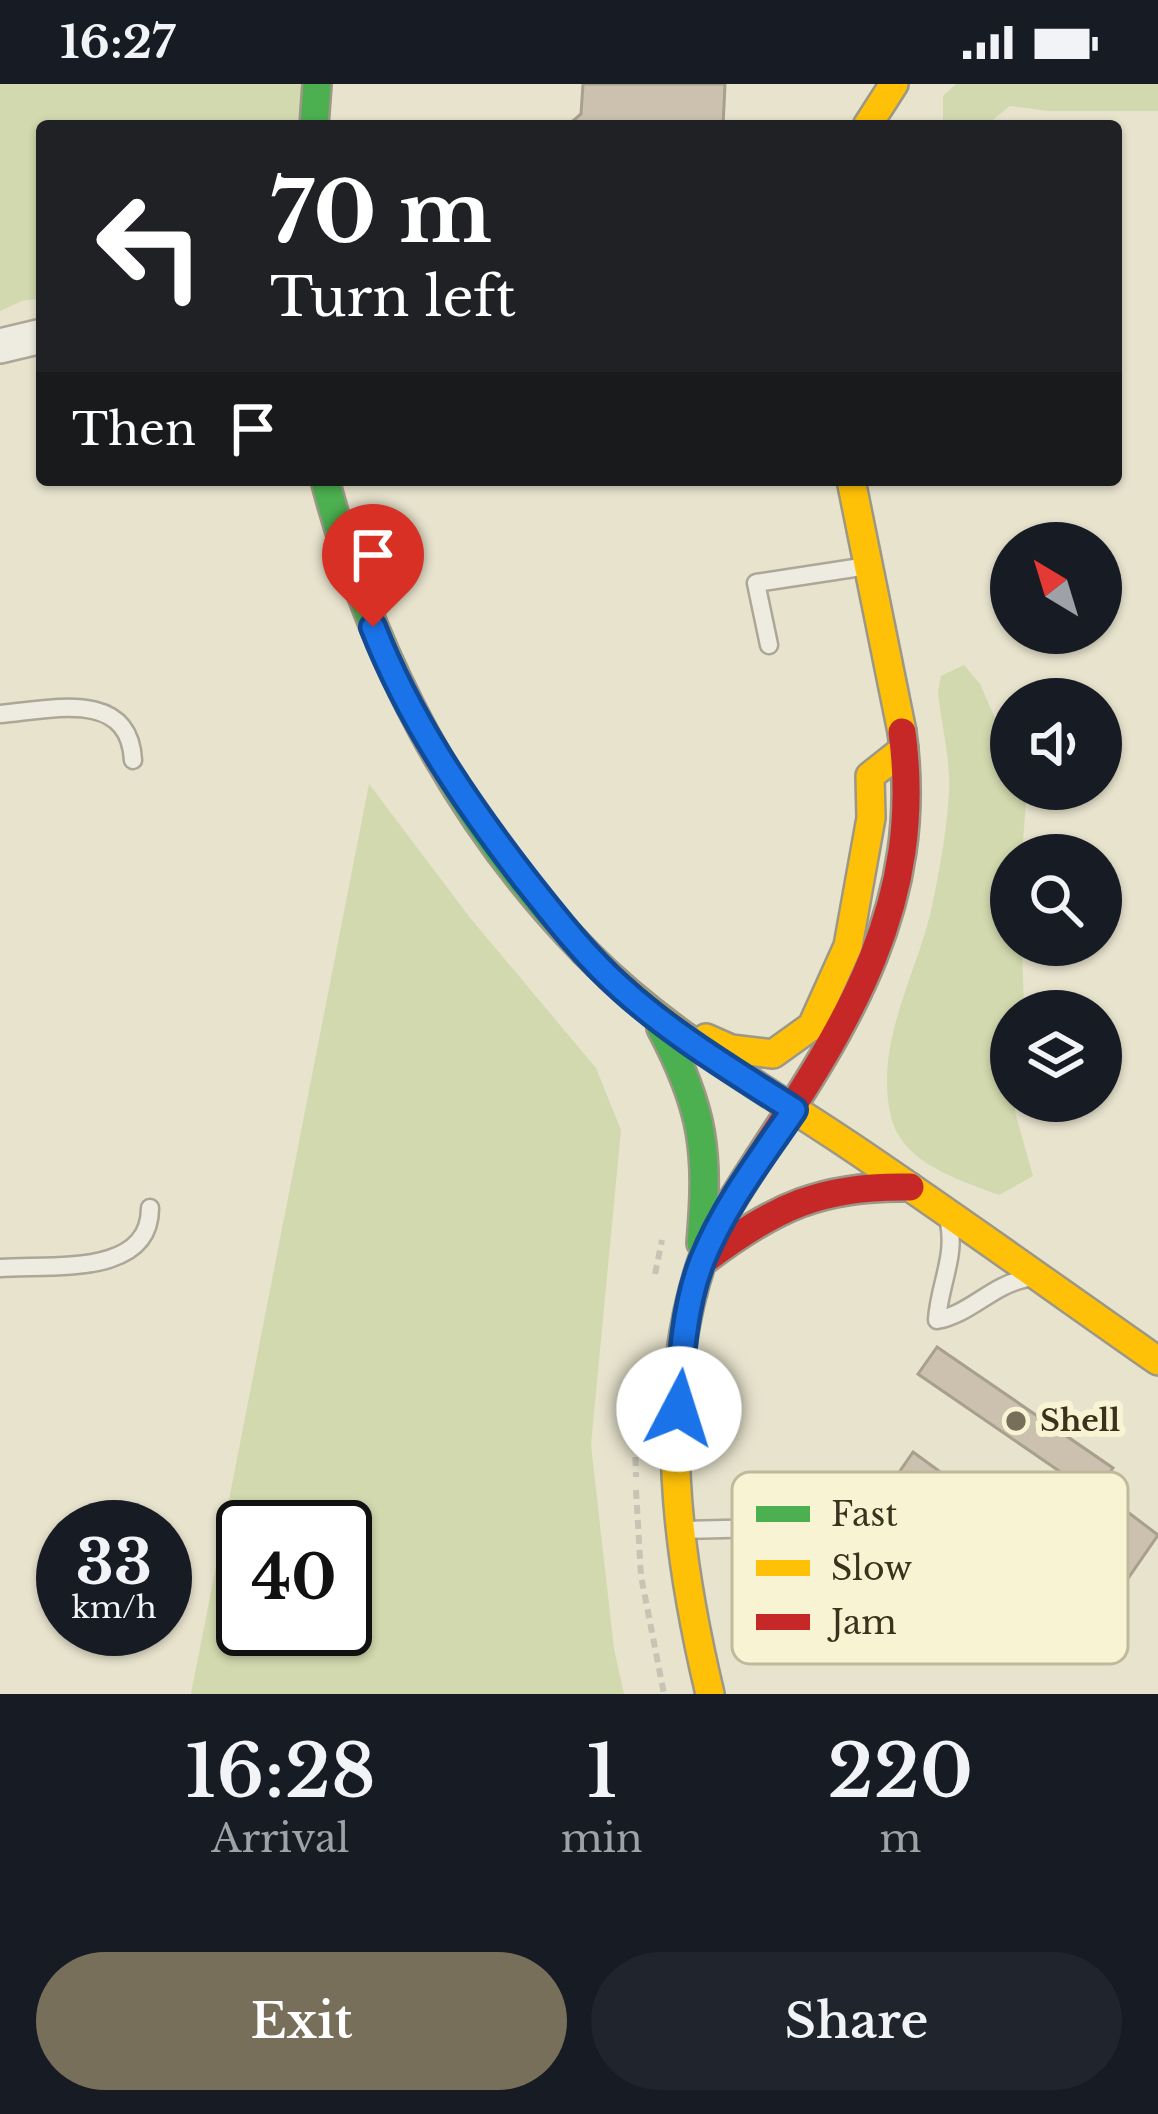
<!DOCTYPE html>
<html lang="en">
<head>
<meta charset="utf-8">
<style>
	:root { --surface:#171b24; --page:#20242c; --text:#f1f3f6; --muted:#9ea1a6; --accent:#786f5b }
	body { margin:0; font-family:"Libre Baskerville",serif; background:var(--page); color:var(--text); height:100vh; display:flex; flex-direction:column; font-size:45px; white-space:nowrap }
	* { box-sizing:border-box; margin:0 }
	p { font-size:39px; color:var(--muted) }
	.icon { flex:none; width:66px; height:66px; fill:none; stroke:currentColor; stroke-width:2; stroke-linecap:round; stroke-linejoin:round }
	.map { position:relative; height:1610px; overflow:hidden }
	.drawer { display:flex; flex-direction:column; background:var(--surface); flex:1 }
	.drawer>* { flex:none }
	.guide { position:absolute; left:36px; top:36px; width:1086px; height:366px; border-radius:12px; box-shadow:0 3px 9px #0004; background:#202124; color:#fff; overflow:hidden }
	.needle { width:78px; rotate:322deg }
	.fabs { position:absolute; left:990px; top:438px; display:grid; gap:24px }
	.fabs a { display:grid; place-items:center; width:132px; height:132px; border-radius:50%; background:var(--surface); box-shadow:0 3px 9px #0004; font-size:60px }
	.speed { position:absolute; left:36px; top:1416px; display:flex; gap:24px; font-size:60px; font-weight:700; text-align:center }
	.speed>* { display:grid; place-content:center; width:156px; height:156px; border-radius:50%; background:var(--surface); box-shadow:0 3px 9px #0004; line-height:1 }
	.speed small { font-size:30px; font-weight:400 }
	.speed .limit { border:6px solid #111; border-radius:18px; background:#fff; color:#111 }
	.pin { position:absolute; display:grid; place-items:center; width:102px; height:102px; color:#fff; margin:-123px -51px; border-radius:50% 50% 50% 0; rotate:-45deg; box-shadow:0 0 12px #0007 }
	.pin .icon { rotate:45deg }
	.me { position:absolute; width:132px; margin:-66px; rotate:5deg; stroke-linejoin:round; filter:drop-shadow(0 0 9px #0008) }
	.turn { display:flex; align-items:center; gap:42px; height:252px; padding:0 36px; font-size:54px }
	.turn .icon { width:156px; height:156px; stroke-width:2.5 }
	.turn b { display:block; font-size:84px; line-height:102px }
	.then { display:flex; align-items:center; height:114px; padding:0 36px; background:#0003; gap:24px; font-size:45px }
	.eta { display:flex; justify-content:space-evenly; align-items:center; height:204px; text-align:center }
	.eta b { font-size:72px; font-weight:600; line-height:84px }
	.cta { display:flex; gap:24px; margin-top:auto; padding:24px 36px }
	.cta a { flex:1; height:138px; border-radius:72px; background:var(--accent); color:#fff; font-size:48px; font-weight:600; line-height:138px; text-align:center }
	.cta a+a { background:var(--page); color:var(--text) }
	.status { display:flex; justify-content:space-between; align-items:center; height:84px; padding:0 60px; background:var(--surface); direction:ltr }
	.status svg { height:33px; fill:currentColor }
	.map>svg:first-child { display:block }
	.green { fill:#d2d9ae; fill-rule:evenodd }
	.building { fill:#cbc1ae; stroke:#a89f8c; stroke-width:3 }
	.lines { fill:none; stroke-linecap:round; stroke-linejoin:round }
	.lane-casing { stroke:#aca797; stroke-width:21 }
	.street-casing { stroke:#aca797; stroke-width:38 }
	.fast-casing { stroke:#9c9786; stroke-width:32 }
	.slow-casing { stroke:#9c9786; stroke-width:32 }
	.jam-casing { stroke:#9c9786; stroke-width:32 }
	.path { stroke:#c7c4b6; stroke-width:6; stroke-dasharray:9 6; stroke-linecap:butt }
	.lane { stroke:#eeece0; stroke-width:16 }
	.street { stroke:#eeece0; stroke-width:33 }
	.fast { stroke:#4caf50; stroke-width:27 }
	.slow { stroke:#ffc107; stroke-width:27 }
	.jam { stroke:#c62828; stroke-width:27 }
	.route-casing { stroke:#114b97; stroke-width:30 }
	.route { stroke:#1a73e8; stroke-width:21 }
	.poi-dot { fill:#786f5b; stroke:#f8f3d3; stroke-width:4.5 }
	.labels { text-anchor:middle; stroke-width:12; stroke-linejoin:round; paint-order:stroke }
	.poi-label { font-size:30px; font-weight:bold; fill:#3c311d; stroke:#f8f3d3; text-anchor:start }
	.key { fill:#f8f3d3; stroke:#c0b99c; stroke-width:3 }
	.key-label { font-size:33px; fill:#3c311d }
</style>
</head>
<body>
<div class="status"><b>16:27</b><svg viewBox="0 0 49 12"><path d="M0 12V9h3v3zM5 12V6h3v6zM10 12V3h3v9zM15 12V0h3v12zM26 1h20v11H26zM47 4h2v5h-2z"/></svg></div>
<div class="map">
<svg width="1158" height="1610" viewBox="0 0 1158 1610">
	<rect width="100%" height="100%" fill="#e7e3cd"/>
	<path class="green" d="M0 0H327L320 42H42V214L22 217 0 227Z
		M956 0H1158V27H1048L1010 22 985 42H943V12Z
		M964 581 980 600 995 634 1011 653V705H1027L1022 771H1011V861H1022L1024 927H1011V1017H1016L1015 1028 1033 1092 999 1111C960 1096 903 1080 891 1033 874 961 915 894 931 827 939 789 947 747 949 708 951 676 941 640 938 608L941 592Z
		M369 700 471 835 596 984 621 1046 591 1361 614 1565 624 1610H191ZM345 1443V1545H243V1443Z"/>
	<path class="building" d="M583 0H725L723 42H567L581 30Z
		M937 1263 1113 1384 1094 1411 918 1290Z
		M913 1368 998 1430 960 1485 873 1426Z
		M1129 1429 1158 1451 1120 1506 1090 1486Z"/>
	<g class="lines">
		<g class="lane-casing">
			<path id="lane" d="M769 561 756 499 861 483
				M0 630C49 626 129 604 133 676
				M949 1139C956 1173 939 1202 937 1236 970 1230 991 1202 1024 1195
				M0 1184C49 1180 150 1194 150 1124
				M808 1408 973 1526
				M683 1446 764 1444 795 1426"/>
		</g>
		<g class="street-casing">
			<path id="street" d="M0 262 42 252"/>
		</g>
		<g class="fast-casing">
			<path id="fast" d="M314 42 317 0
				M325 396C371 571 457 738 585 868
				M661 944C704 1025 709 1068 701 1159"/>
		</g>
		<g class="slow-casing">
			<path id="slow" d="M867 42 894 0
				M851 396 902 648
				M585 868C666 950 756 999 850 1062 954 1132 1055 1205 1158 1277
				M706 954 731 965 773 970 812 942 848 862 871 734 870 692 904 665
				M710 1610C677 1472 656 1317 701 1180 714 1142 738 1107 759 1074"/>
		</g>
		<g class="jam-casing">
			<path id="jam" d="M759 1074C848 938 925 820 902 648
				M706 1175C775 1123 822 1101 910 1103"/>
		</g>
		<path class="path" d="M655 1190 662 1156
			M635 1358 636 1393
			M636 1406 641 1492 664 1610"/>
		<use href="#lane" class="lane"/>
		<use href="#street" class="street"/>
		<use href="#fast" class="fast"/>
		<use href="#slow" class="slow"/>
		<use href="#jam" class="jam"/>
	</g>
	<g class="lines">
		<g class="route-casing">
			<path id="route" d="M373 543C409 635 464 716 524 794 554 832 585 872 621 904 674 952 735 988 794 1026 761 1074 724 1122 702 1177 684 1223 681 1276 679 1325"/>
		</g>
		<use href="#route" class="route"/>
	</g>
	<circle class="poi-dot" cx="1016" cy="1337" r="12"/>
	<g class="labels">
		<g class="poi-label">
			<text x="1040" y="1347">Shell</text>
		</g>
	</g>
	<rect x="732" y="1388" width="396" height="192" rx="18" class="key"/>
	<rect x="756" y="1422" width="54" height="16" fill="#4caf50"/>
	<rect x="756" y="1476" width="54" height="16" fill="#ffc107"/>
	<rect x="756" y="1530" width="54" height="16" fill="#c62828"/>
	<g class="key-label">
		<text x="831" y="1442">Fast</text>
		<text x="831" y="1496">Slow</text>
		<text x="831" y="1550">Jam</text>
	</g>
</svg>
<div class="fabs">
<a><svg class="needle" viewBox="-14 -14 28 28"><path d="M0-13l5 13h-10z" fill="#e53935"/><path d="M0 13l5-13h-10z" fill="#9ea1a6"/></svg></a>
<a><svg class="icon" aria-label="sound" viewBox="0 0 24 24"><path d="M4 9h4l5-4v14l-5-4H4zM17 9q2 3 0 6"/></svg></a>
<a><svg class="icon" aria-label="search" viewBox="0 0 24 24"><circle cx="10" cy="10" r="6"/><path d="M15 15l6 6"/></svg></a>
<a><svg class="icon" aria-label="layers" viewBox="0 0 24 24"><path d="M12 4l9 5-9 5-9-5zM3 14l9 5 9-5"/></svg></a>
</div>
<div class="speed"><div>33<small>km/h</small></div><div class="limit">40</div></div>
<div class="pin" style="left:373px;top:543px;background:#d93025"><svg class="icon" aria-label="arrive" viewBox="0 0 24 24"><path d="M6 21V4h12l-3 4 3 4H6"/></svg></div>
<svg class="me" style="left:679px;top:1325px" viewBox="-20 -20 40 40"><circle r="19" fill="#fff"/><path d="M0-13L10 11 0 6-10 11z" fill="#1a73e8"/></svg>
<div class="guide">
<div class="turn"><svg class="icon" aria-label="left" viewBox="0 0 24 24"><path d="M17 20v-9H6M10 6l-5 5 5 5"/></svg><div><b>70 m</b>Turn left</div></div>
<div class="then">Then<svg class="icon" aria-label="arrive" viewBox="0 0 24 24"><path d="M6 21V4h12l-3 4 3 4H6"/></svg></div>
</div>
</div>
<section class="drawer">
<div class="eta">
<div><b>16:28</b><p>Arrival</p></div>
<div><b>1</b><p>min</p></div>
<div><b>220</b><p>m</p></div>
</div>
<div class="cta"><a>Exit</a><a>Share</a></div>
</section>
</body>
</html>
